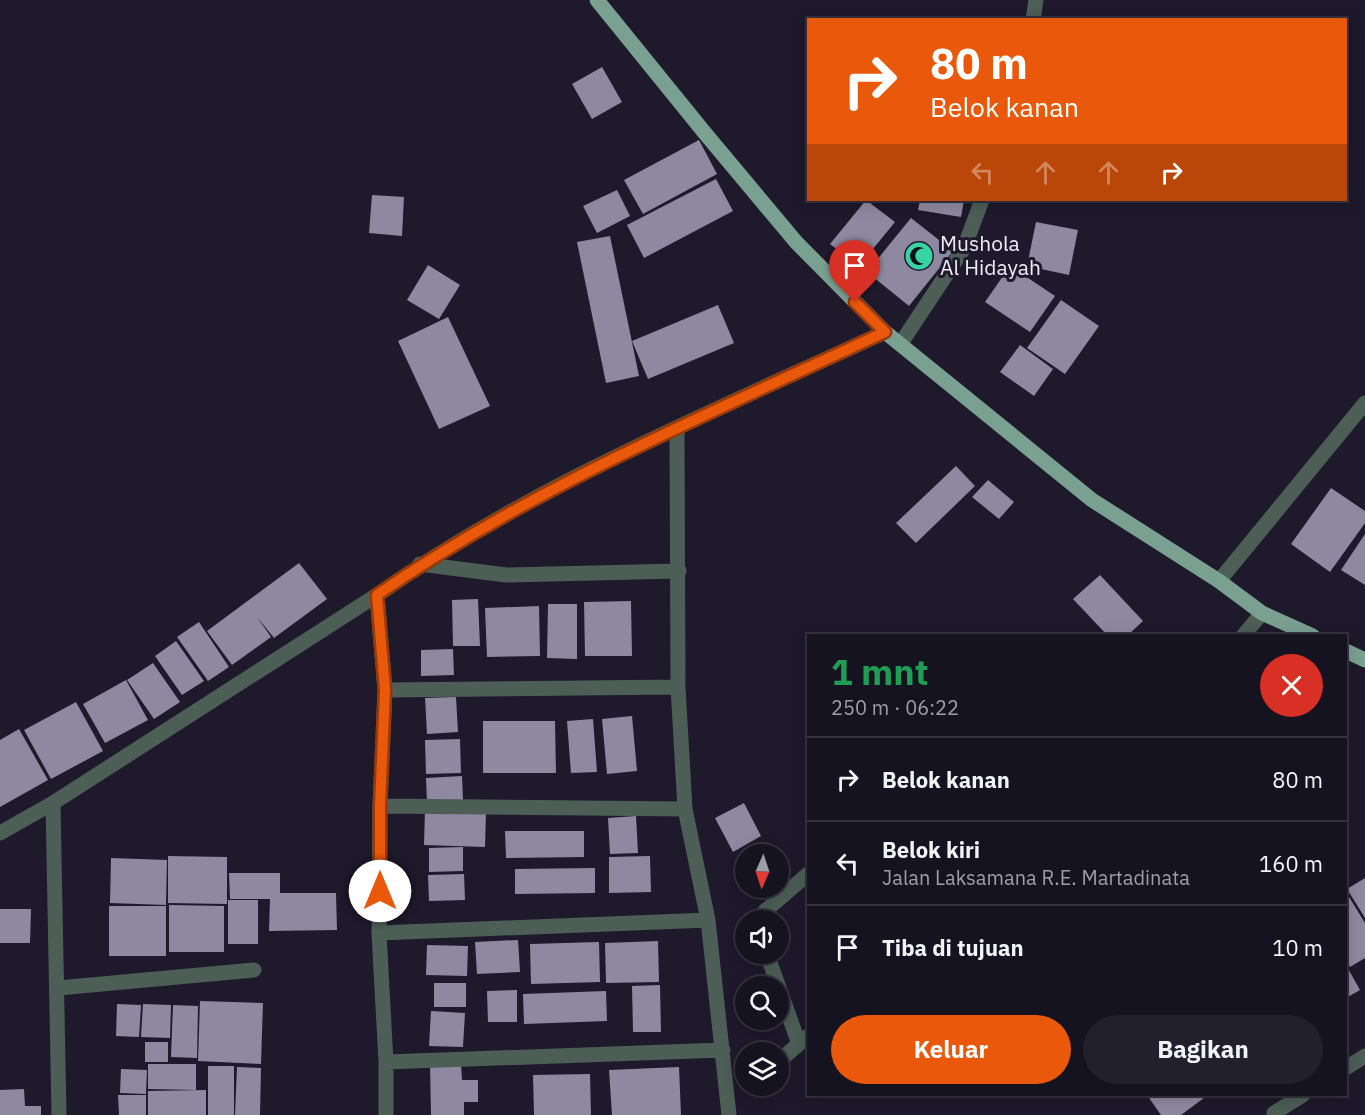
<!DOCTYPE html>
<html lang="id">
<head>
<meta charset="utf-8">
<style>
	:root { --surface:#161320; --page:#23202d; --text:#f1f3f6; --muted:#9e9ea5; --line:#35323e; --accent:#ea580c }
	body { margin:0; font-family:"IBM Plex Sans",sans-serif; background:var(--page); color:var(--text); height:100vh; display:flex; flex-direction:column; font-size:22px; white-space:nowrap }
	* { box-sizing:border-box; margin:0 }
	p { font-size:20px; color:var(--muted) }
	.icon { flex:none; width:33px; height:33px; fill:none; stroke:currentColor; stroke-width:2; stroke-linecap:round; stroke-linejoin:round }
	.map { position:relative; flex:1; overflow:hidden }
	.sheet { position:absolute; left:807px; top:634px; width:540px; height:462px; display:flex; flex-direction:column; background:var(--surface); border-radius:0px; box-shadow:0 3px 15px #0003,0 0 0 2px var(--line) }
	.sheet>* { flex:none }
	.top-card { position:absolute; left:807px; top:18px; width:540px; height:183px; border-radius:0px; box-shadow:0 3px 15px #0003,0 0 0 2px var(--line); background:#ea580c; color:#fff; overflow:hidden }
	.needle { width:39px; rotate:183deg }
	.tools { position:absolute; left:735px; top:844px; display:grid; gap:12px }
	.tools a { display:grid; place-items:center; width:54px; height:54px; border-radius:50%; background:var(--surface); box-shadow:0 3px 15px #0003,0 0 0 2px var(--line); font-size:30px }
	.pin { position:absolute; display:grid; place-items:center; width:51px; height:51px; color:#fff; margin:-62px -26px; border-radius:50% 50% 50% 0; rotate:-45deg; box-shadow:0 0 6px #0007 }
	.pin .icon { rotate:45deg }
	.me { position:absolute; width:66px; margin:-33px; rotate:0deg; stroke-linejoin:round; filter:drop-shadow(0 0 4px #0008) }
	.turn { display:flex; align-items:center; gap:21px; height:126px; padding:0 24px; font-size:27px }
	.turn .icon { width:78px; height:78px; stroke-width:2.5 }
	.turn b { display:block; font-size:42px; line-height:51px }
	.lanes { display:flex; align-items:center; height:57px; padding:0 24px; background:#0003; justify-content:center; gap:30px; direction:ltr }
	.lanes .off { opacity:.35 }
	.round { display:grid; place-items:center; flex:none; width:63px; height:63px; border-radius:32px; background:var(--page) }
	.summary { display:flex; align-items:center; justify-content:space-between; height:102px; padding:0 24px }
	h1 { font-size:36px; font-weight:800; line-height:45px; color:#1e9e55 }
	.action { display:flex; gap:12px; margin-top:auto; padding:12px 24px }
	.action a { flex:1; height:69px; border-radius:36px; background:var(--accent); color:#fff; font-size:24px; font-weight:800; line-height:69px; text-align:center }
	.action a+a { background:var(--page); color:var(--text) }
	ul { padding:0; list-style:none }
	li { display:flex; align-items:center; gap:18px; height:84px; padding:0 24px; border-top:2px solid var(--line) }
	li div { flex:1 }
	li b { display:block; font-size:22px }
	li em { font-style:normal }
	.map>svg:first-child { display:block }
	.building { fill:#8e89a0 }
	.lines { fill:none; stroke-linecap:round; stroke-linejoin:round }
	.minor { stroke:#4c5e56; stroke-width:15 }
	.major { stroke:#7aa091; stroke-width:15 }
	.route-casing { stroke:#983908; stroke-width:15 }
	.route { stroke:#ea580c; stroke-width:10 }
	.labels { text-anchor:middle; stroke-width:6; stroke-linejoin:round; paint-order:stroke }
	.poi-label { font-size:21px; fill:#eeecf8; stroke:#1e192b; text-anchor:start }
</style>
</head>
<body>
<div class="map">
<svg width="1365" height="1115" viewBox="0 0 1365 1115">
	<rect width="100%" height="100%" fill="#1e192b"/>
	<path class="building" d="M602 67 622 102 592 119 572 84Z
		M699 140 717 174 643 214 624 180Z
		M716 179 733 211 644 258 627 225Z
		M617 190 630 216 597 233 583 206Z
		M372 195 404 197 402 236 369 233Z
		M866 200 895 222 859 266 830 244Z
		M920 200H964L961 217 918 210Z
		M911 218 953 251 909 306 867 272Z
		M1036 222 1078 230 1069 275 1027 266Z
		M610 236 639 376 606 383 577 242Z
		M428 265 460 285 439 319 407 300Z
		M1010 266 1055 296 1030 332 985 302Z
		M1061 300 1099 326 1065 374 1027 348Z
		M718 305 734 343 648 379 632 341Z
		M448 317 490 406 439 429 398 341Z
		M1020 345 1053 369 1034 396 1000 372Z
		M956 466 975 486 916 543 896 523Z
		M988 480 1014 502 999 519 972 497Z
		M1331 488 1365 511V523L1330 572 1291 544Z
		M1365 534V585L1341 570Z
		M299 563 327 599 274 638 257 617 271 637 232 665 207 631Z
		M1100 575 1143 621 1127 636H1108L1073 599Z
		M478 599 480 646H453L452 600Z
		M631 601 632 656H585L584 602Z
		M548 604H577V659L547 658Z
		M539 606 540 656 487 657 485 608Z
		M199 622 229 667 208 681 177 637Z
		M176 641 204 681 182 695 155 656Z
		M453 649 454 675 421 676V650Z
		M153 663 180 702 154 719 127 680Z
		M126 680 148 720 105 743 83 704Z
		M456 697 458 732 427 734 425 698Z
		M76 702 103 751 51 779 24 730Z
		M632 716 637 771 607 774 602 719Z
		M593 719 597 772 571 773 567 721Z
		M483 721H555L556 773H483Z
		M19 729 48 780 0 807V740Z
		M460 739 461 773 426 774 425 740Z
		M462 776 463 800 427 803 426 778Z
		M744 803 761 836 733 852 715 818Z
		M425 809 486 811 485 847 424 845Z
		M636 816 638 853 610 854 608 818Z
		M505 831H584V857L506 858Z
		M463 847V871L429 872V848Z
		M168 856 227 857V904L168 903Z
		M650 856 651 892 609 893V857Z
		M111 858 167 860 166 905 110 903Z
		M595 868V893L515 894V869Z
		M229 873H280V893H336L337 930 269 931 270 899H230Z
		M464 874 465 900 429 901 428 875Z
		M1365 878V918L1347 889Z
		M1346 892 1365 923V958L1350 967 1346 961Z
		M228 900H258V944H228Z
		M169 905 224 906V952H169Z
		M109 906H166V956H109Z
		M0 909H31L30 943H0Z
		M518 940 520 972 477 974 475 942Z
		M658 941 659 982 606 983 605 943Z
		M599 942 600 982 531 984 530 944Z
		M427 945 468 946 467 976 426 975Z
		M1346 965 1360 990 1346 998Z
		M434 983H466V1007H434Z
		M660 985 661 1032H633L632 986Z
		M517 990V1022H488L487 991Z
		M606 991 607 1021 524 1024 523 994Z
		M200 1001 263 1003 261 1064 198 1061Z
		M117 1004 141 1005 139 1037 116 1036Z
		M143 1004 171 1005 170 1038 141 1037Z
		M173 1005 198 1006 197 1058 171 1057Z
		M431 1011 465 1013 463 1047 429 1046Z
		M145 1042H168V1062H145Z
		M148 1064H196V1090L148 1089Z
		M430 1064H461L462 1080H478V1102H464V1115H431Z
		M208 1066H234V1115H208Z
		M237 1067 261 1068 260 1115H235Z
		M679 1067 681 1115H612L609 1070Z
		M121 1069 147 1070 146 1094 120 1093Z
		M590 1074 591 1115H534L533 1075Z
		M24 1089 25 1106H41V1115H0V1090Z
		M206 1090V1115H148V1091Z
		M118 1095H146V1115H119Z
		M1147 1095H1208L1181 1115H1161Z"/>
	<g class="lines">
		<path class="minor" d="M1033 20 1036 0
			M901 343 964 248 982 200
			M677 429 678 687 685 809 708 920 729 1115
			M420 564 506 575 679 571
			M1219 581 1365 403
			M377 595 385 690 380 806 379 933 386 1062V1115
			M1243 636 1262 613
			M385 690 678 687
			M53 803 59 1115
			M380 806 685 809
			M0 833 53 803 377 595C533 485 712 412 885 332
			M760 921 765 911 808 874
			M379 933 708 920
			M767 954 799 1044
			M58 988 254 970
			M386 1062 723 1050
			M778 1062 808 1036
			M1346 1068 1365 1056
			M1274 1113 1303 1095"/>
		<path class="major" d="M597 0 704 132 796 242 885 332 1092 500 1219 581 1262 613 1313 636
			M1346 651 1365 660"/>
	</g>
	<g class="lines">
		<g class="route-casing">
			<path id="route" d="M380 891V806L385 690 377 595C534 486 712 413 885 332L855 302"/>
		</g>
		<use href="#route" class="route"/>
	</g>
	<defs>
		<g id="mosque-disc" transform="scale(1.5)"><circle r="9.5" fill="#37d4a6" stroke="#1e192b"/><path d="M3.5-4.9A6 6 0 1 0 3.5 4.9A5 5 0 1 1 3.5-4.9Z" fill="#111"/></g>
	</defs>
	<g fill-rule="evenodd">
		<use href="#mosque-disc" x="919" y="256"/>
	</g>
	<g class="labels">
		<g class="poi-label">
			<text x="940" y="251">Mushola<tspan x="940" dy="24">Al Hidayah</tspan></text>
		</g>
	</g>
</svg>
<div class="tools">
<a><svg class="needle" viewBox="-14 -14 28 28"><path d="M0-13l5 13h-10z" fill="#e53935"/><path d="M0 13l5-13h-10z" fill="#9e9ea5"/></svg></a>
<a><svg class="icon" aria-label="sound" viewBox="0 0 24 24"><path d="M4 9h4l5-4v14l-5-4H4zM17 9q2 3 0 6"/></svg></a>
<a><svg class="icon" aria-label="search" viewBox="0 0 24 24"><circle cx="10" cy="10" r="6"/><path d="M15 15l6 6"/></svg></a>
<a><svg class="icon" aria-label="layers" viewBox="0 0 24 24"><path d="M12 4l9 5-9 5-9-5zM3 14l9 5 9-5"/></svg></a>
</div>
<div class="pin" style="left:855px;top:302px;background:#d93025"><svg class="icon" aria-label="arrive" viewBox="0 0 24 24"><path d="M6 21V4h12l-3 4 3 4H6"/></svg></div>
<svg class="me" style="left:380px;top:891px" viewBox="-20 -20 40 40"><circle r="19" fill="#fff"/><path d="M0-13L10 11 0 6-10 11z" fill="#ea580c"/></svg>
<div class="top-card">
<div class="turn"><svg class="icon" aria-label="right" viewBox="0 0 24 24"><path d="M7 20v-9h11M14 6l5 5-5 5"/></svg><div><b>80 m</b>Belok kanan</div></div>
<div class="lanes"><svg class="icon off" aria-label="left" viewBox="0 0 24 24"><path d="M17 20v-9H6M10 6l-5 5 5 5"/></svg><svg class="icon off" aria-label="ahead" viewBox="0 0 24 24"><path d="M12 20V5M6 11l6-6 6 6"/></svg><svg class="icon off" aria-label="ahead" viewBox="0 0 24 24"><path d="M12 20V5M6 11l6-6 6 6"/></svg><svg class="icon" aria-label="right" viewBox="0 0 24 24"><path d="M7 20v-9h11M14 6l5 5-5 5"/></svg></div>
</div>
<section class="sheet">
<div class="summary"><div><h1>1 mnt</h1><p>250 m · 06:22</p></div><a class="round" style="background:#d93025;color:#fff"><svg class="icon" aria-label="close" viewBox="0 0 24 24"><path d="M6 6l12 12M18 6L6 18"/></svg></a></div>
<ul>
<li><svg class="icon" aria-label="right" viewBox="0 0 24 24"><path d="M7 20v-9h11M14 6l5 5-5 5"/></svg><div><b>Belok kanan</b></div><em>80 m</em></li>
<li><svg class="icon" aria-label="left" viewBox="0 0 24 24"><path d="M17 20v-9H6M10 6l-5 5 5 5"/></svg><div><b>Belok kiri</b><p>Jalan Laksamana R.E. Martadinata</p></div><em>160 m</em></li>
<li><svg class="icon" aria-label="arrive" viewBox="0 0 24 24"><path d="M6 21V4h12l-3 4 3 4H6"/></svg><div><b>Tiba di tujuan</b></div><em>10 m</em></li>
</ul>
<div class="action"><a>Keluar</a><a>Bagikan</a></div>
</section>
</div>
</body>
</html>
